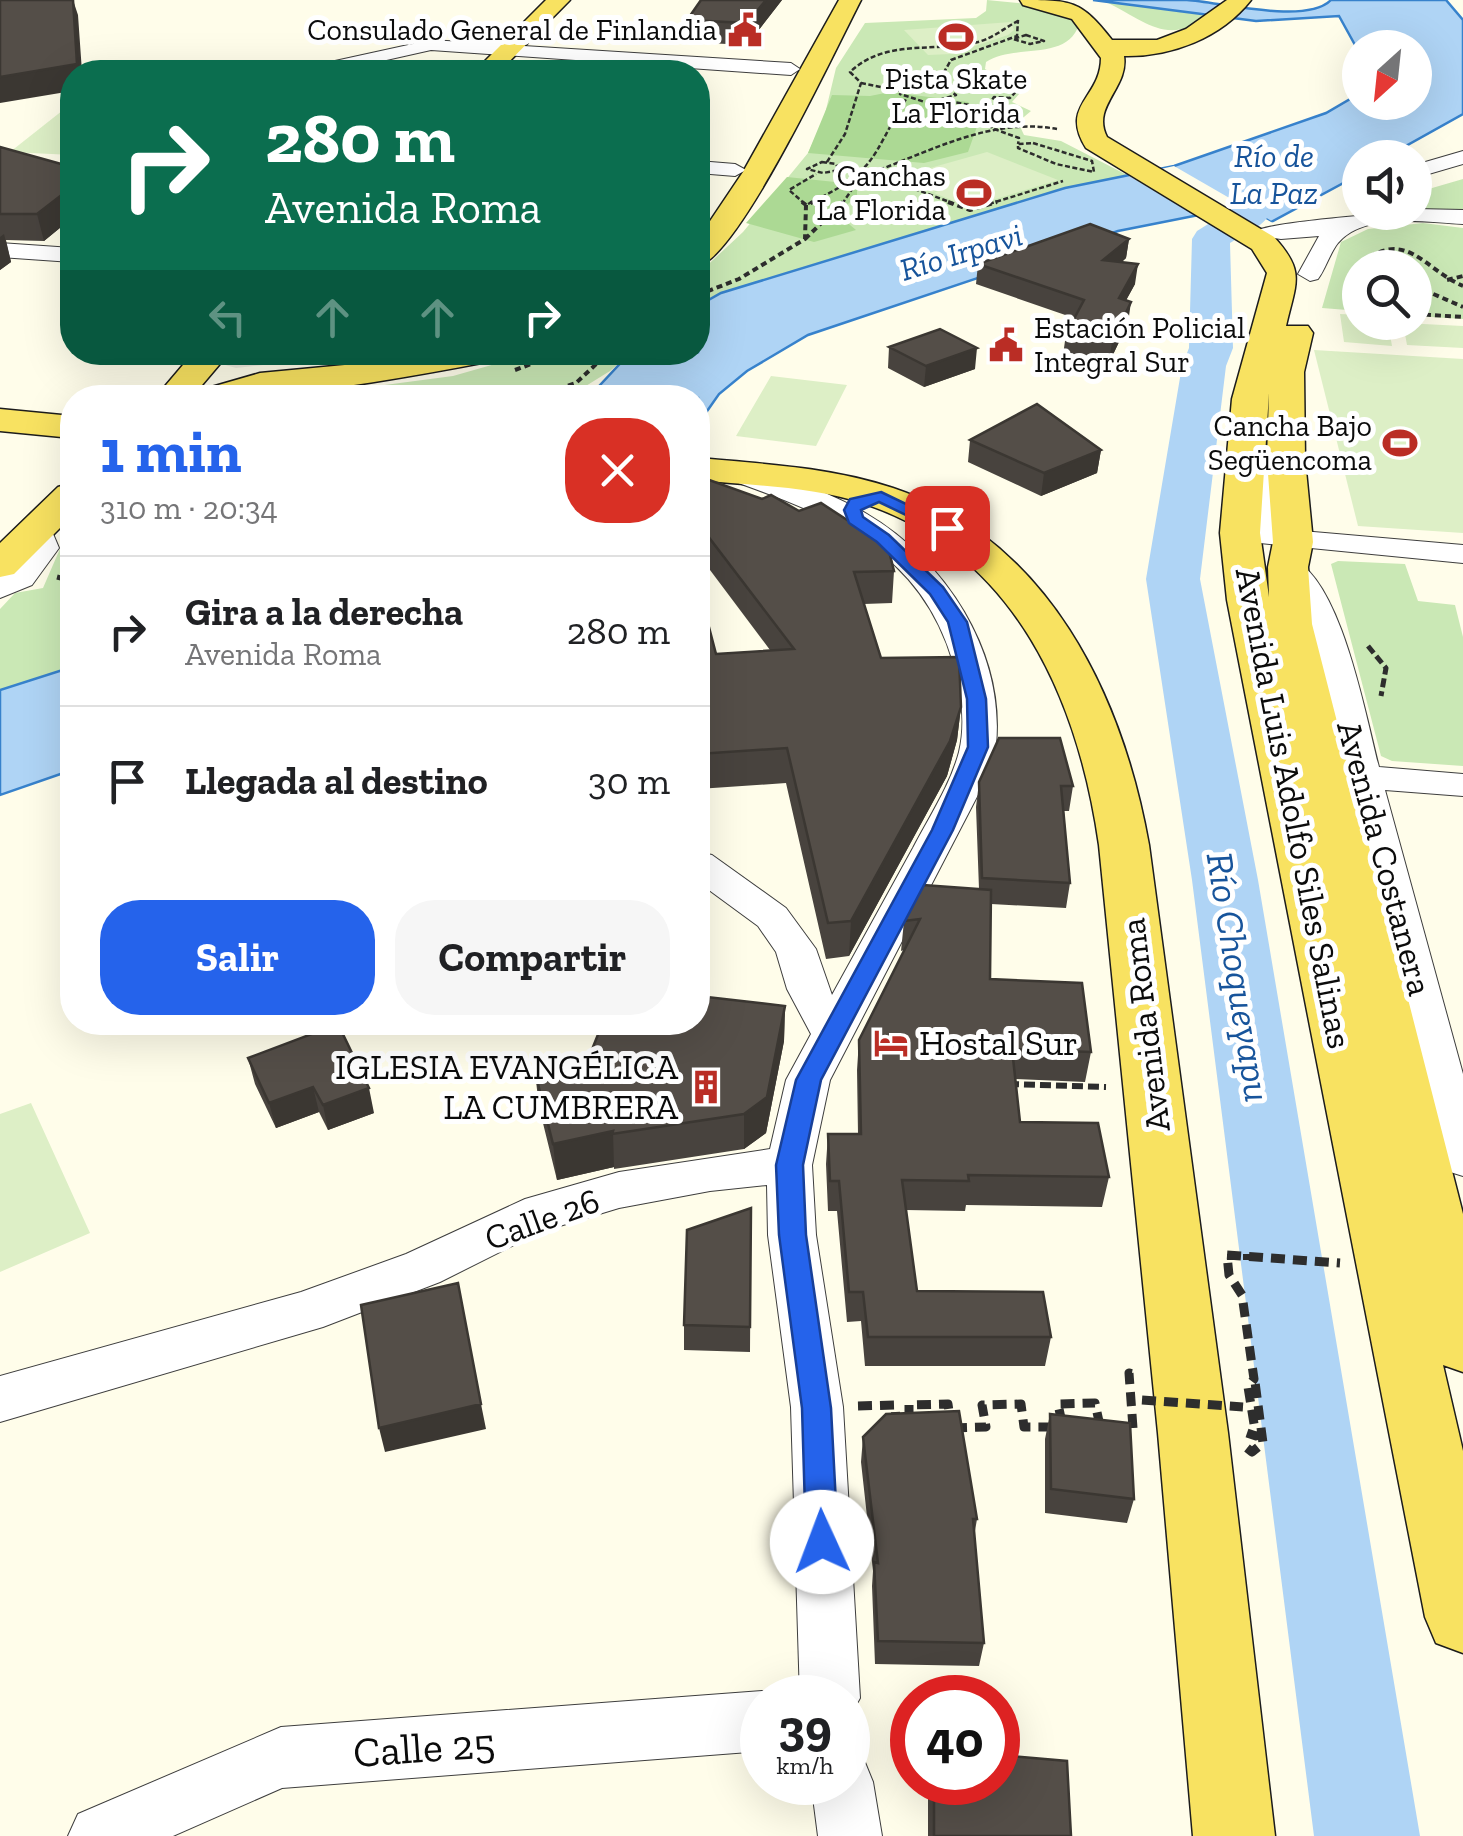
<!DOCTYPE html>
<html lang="es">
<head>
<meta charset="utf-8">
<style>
	:root { --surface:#fff; --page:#f6f6f6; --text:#202124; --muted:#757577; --line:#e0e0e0; --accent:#2563eb }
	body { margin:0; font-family:"Zilla Slab",serif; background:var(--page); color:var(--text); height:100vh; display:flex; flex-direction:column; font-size:38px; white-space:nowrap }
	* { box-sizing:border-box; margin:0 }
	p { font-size:32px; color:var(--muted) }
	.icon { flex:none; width:55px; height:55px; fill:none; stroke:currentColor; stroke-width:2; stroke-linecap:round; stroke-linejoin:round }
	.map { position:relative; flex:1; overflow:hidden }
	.drawer { position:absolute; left:60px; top:385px; width:650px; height:650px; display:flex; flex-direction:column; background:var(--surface); border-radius:40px; box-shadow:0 10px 40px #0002 }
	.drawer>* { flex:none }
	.top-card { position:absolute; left:60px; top:60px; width:650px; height:305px; border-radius:40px; box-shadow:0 10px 40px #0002; background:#0b6e4f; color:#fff; overflow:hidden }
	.needle { width:65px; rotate:207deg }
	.controls { position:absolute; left:1342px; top:30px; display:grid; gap:20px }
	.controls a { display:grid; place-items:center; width:90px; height:90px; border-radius:50%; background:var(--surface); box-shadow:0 10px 40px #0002; font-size:50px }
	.speed { position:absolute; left:740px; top:1675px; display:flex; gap:20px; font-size:50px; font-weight:700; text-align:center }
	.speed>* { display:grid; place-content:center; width:130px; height:130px; border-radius:50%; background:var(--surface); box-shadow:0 10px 40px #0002; line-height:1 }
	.speed small { font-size:25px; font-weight:400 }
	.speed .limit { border:15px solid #d22; background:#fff; color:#111 }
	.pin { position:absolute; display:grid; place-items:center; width:85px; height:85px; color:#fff; margin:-42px; border-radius:20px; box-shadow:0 5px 15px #0006 }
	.me { position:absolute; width:110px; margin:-55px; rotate:358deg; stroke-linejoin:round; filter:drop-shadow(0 0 8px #0008) }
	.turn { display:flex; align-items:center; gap:35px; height:210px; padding:0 40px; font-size:45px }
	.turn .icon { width:130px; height:130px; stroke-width:2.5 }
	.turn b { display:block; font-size:70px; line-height:85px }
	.lanes { display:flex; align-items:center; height:95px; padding:0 40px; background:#0003; justify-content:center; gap:50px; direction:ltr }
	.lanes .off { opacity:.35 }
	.round { display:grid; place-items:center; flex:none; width:105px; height:105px; border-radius:40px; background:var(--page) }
	.head { display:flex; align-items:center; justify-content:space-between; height:170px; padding:0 40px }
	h1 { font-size:60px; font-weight:700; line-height:75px; color:var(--accent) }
	.primary-button { display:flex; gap:20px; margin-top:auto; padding:20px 40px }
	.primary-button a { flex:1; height:115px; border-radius:40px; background:var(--accent); color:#fff; font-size:40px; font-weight:700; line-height:115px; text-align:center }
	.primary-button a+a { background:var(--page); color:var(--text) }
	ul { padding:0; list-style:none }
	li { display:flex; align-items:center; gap:30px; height:150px; padding:0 40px; border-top:2px solid var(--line) }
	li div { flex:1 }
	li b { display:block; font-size:38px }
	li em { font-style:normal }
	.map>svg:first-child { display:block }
	.green { fill:#cae8b5 }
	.forest { fill:#acd994 }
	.pitch { fill:#ddefc6 }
	.plaza { fill:#edeadb }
	.water { fill:#afd4f5; stroke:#3782cc; stroke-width:2.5 }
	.pier { fill:#fffdea }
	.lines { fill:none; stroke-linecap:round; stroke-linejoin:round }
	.river { fill:#afd4f5; fill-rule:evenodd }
	.minor-casing { stroke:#3e3e3e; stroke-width:2 }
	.major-casing { stroke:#1c1c1c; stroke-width:3 }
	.path-far4 { stroke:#2d2d2d; stroke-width:2.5; stroke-dasharray:5 2.5; stroke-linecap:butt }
	.path-far3 { stroke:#2d2d2d; stroke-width:4; stroke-dasharray:6 4; stroke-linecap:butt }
	.path-far2 { stroke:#2d2d2d; stroke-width:5; stroke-dasharray:9 4; stroke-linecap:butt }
	.path-far1 { stroke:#2d2d2d; stroke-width:6; stroke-dasharray:11 5; stroke-linecap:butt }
	.path { stroke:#2d2d2d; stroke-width:9; stroke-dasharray:14 8; stroke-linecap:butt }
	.minor { fill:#fff; fill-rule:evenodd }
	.major { fill:#f8e261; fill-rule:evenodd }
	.path-bridge { stroke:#2d2d2d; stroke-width:9; stroke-dasharray:14 8; stroke-linecap:butt }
	.wall { fill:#48433e }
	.shaded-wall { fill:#3b3732 }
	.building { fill:#544e48; stroke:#3b3732; stroke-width:2.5 }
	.route { fill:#2563eb; stroke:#184099; stroke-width:2.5 }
	.labels { text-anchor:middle; stroke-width:10; stroke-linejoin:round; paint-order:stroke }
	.far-poi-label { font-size:30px; fill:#0b0b0b; stroke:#fff; text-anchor:end }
	.far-water-label { font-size:32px; font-style:italic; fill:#17549b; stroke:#fff }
	.street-label { font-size:35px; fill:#0b0b0b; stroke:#fff }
	.poi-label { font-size:35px; fill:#0b0b0b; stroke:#fff; text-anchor:start }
	.water-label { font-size:38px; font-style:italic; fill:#17549b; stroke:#fff }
	.near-street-label { font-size:42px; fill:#0b0b0b; stroke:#fff }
</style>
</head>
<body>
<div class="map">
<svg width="1463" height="1836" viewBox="0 0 1463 1836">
	<rect width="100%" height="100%" fill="#fffdea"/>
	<path class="green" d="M987 0C1017 3 1055 4 1079 24 1068 62 1014 43 986 62L985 69 1007 82 1026 86 1012 102 1031 111 1018 122 1024 135 1061 141 1129 176 1065 188 722 293 698 306V274L743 232 808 153 824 118 836 68 865 23 976 18 986 11Z
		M1106 2 1211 16C1165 46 1148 22 1106 2Z
		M1463 179V212L1415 209V193Z
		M1423 223 1463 228V319L1415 316V268H1360V311L1322 308 1341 242 1368 229Z
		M534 353H630L610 371 568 397 286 398 453 376Z
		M72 521V667L0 690V609L15 593 43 588Z
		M1338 561 1405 564 1418 601 1455 605 1463 637V766L1392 761 1381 756 1331 564Z"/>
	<path class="forest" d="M890 92 968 102 973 108 968 114 979 121 968 152 924 163 808 153 832 95 870 96Z
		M787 177 845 183 857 189V195L845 207 843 219 856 230 814 242 746 223Z"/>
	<path class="pitch" d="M1011 22 1014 30 1008 35 951 54 928 55 904 30Z
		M156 61H157L240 64 231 72H142Z
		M72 103V155L10 152Z
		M987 152 1058 180 969 207 934 193 942 189 932 192 898 177Z
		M1340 314 1360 315V322L1388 323 1392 346 1344 342Z
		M1403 323 1463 326V348L1407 345Z
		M1314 350 1463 359V533L1358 526Z
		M771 376 847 385 816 446 736 436Z
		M31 1103 90 1233 0 1272V1114Z"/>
	<path class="plaza" d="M223 352 240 353V358L247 360 299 353H375L236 368 218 363Z"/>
	<path class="water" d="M1093 0C1124 0 1155 0 1187 0 1220 2 1307 25 1331 0H1446L1463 20V114L1386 157 1360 158V174L1271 222 1244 206 1118 231 808 335 747 371 719 394 698 424V398H588L630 353 698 352V306L721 293 1065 188 1174 166 1326 113 1350 99 1360 87V102H1415V48H1360V54L1339 16 1256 21Z
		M72 667V770L0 795V690Z"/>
	<path class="pier" d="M1174 166 1271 222 1277 224 1269 226 1243 211 1200 218 1129 176Z"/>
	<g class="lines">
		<path class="river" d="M1288 146 1300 150 1306 157 1273 185C1276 224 1260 224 1230 243L1233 348 1226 366 1200 579 1258 880 1420 1836H1314L1192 880 1146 579 1182 366 1189 348 1192 239 1197 231 1237 206C1237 198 1235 187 1238 180 1245 165 1273 150 1288 146Z"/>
		<g class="minor-casing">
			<path id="minor" d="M431 40 791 63 800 69 791 75 431 50 333 72H301L303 68Z
				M1463 151V164L1415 178V165Z
				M698 161 735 164 746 170 735 176 698 173Z
				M1416 209 1463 210V224C1426 222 1364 212 1338 243 1330 253 1326 268 1318 279L1310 281 1298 274 1319 236 1281 239 1260 236 1257 231C1265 223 1394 212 1415 212Z
				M0 243 72 248V262L0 257Z
				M1260 456 1270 459 1274 465 1279 529 1463 545V563L1260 543 1246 530V465L1250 459Z
				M737 464C780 475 828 491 867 514 945 560 1005 652 996 745 994 760 987 775 981 789L830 1080 812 1165 816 1235 843 1407 860 1698 848 1720V1698H800L791 1407 768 1235 767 1185 710 1191 619 1208 540 1232 440 1282 323 1327 0 1422V1376L301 1292 406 1254 525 1199 619 1172 770 1149 786 1080 811 1034 787 989 776 952 758 926 698 882V852L712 855 786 908 816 949 832 995C859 946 886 897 913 848 929 817 950 786 959 752 966 723 961 689 953 662 920 549 827 514 727 479L723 473 727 467Z
				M37 519 48 522 59 548 32 585 0 598V576L10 571 28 547 22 528 26 522Z
				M1288 558C1340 571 1366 718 1379 767L1463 774V796L1385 790 1463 1074V1176L1447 1171 1440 1158 1308 626 1294 590 1272 567 1277 560Z
				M762 1691 778 1698H762V1751L282 1788 173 1836H68L78 1814 281 1727Z
				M848 1753 864 1760 873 1782 882 1836H818L811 1782H848Z"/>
		</g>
		<g class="major-casing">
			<path id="major" d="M546 0H570L499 72H474Z
				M839 0H861C837 46 739 257 698 266V239L743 172Z
				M1020 0C1071 0 1081 0 1112 40H1157L1186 29 1227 0H1251C1221 38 1171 57 1124 56 1129 88 1091 106 1107 137L1274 237C1306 272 1296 282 1286 326H1308L1313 333 1304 372 1305 460 1313 542 1308 567 1312 624 1463 1214V1372L1443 1365 1463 1451V1653L1436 1643 1425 1617 1227 600 1220 533 1232 399 1267 273 1252 249 1086 148C1059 105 1101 98 1101 58L1072 19 1023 5ZM1269 393 1267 460 1273 542 1268 567 1269 597 1260 533Z
				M194 352H230L191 398H155Z
				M430 352H504L499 359 487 362C392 380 293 398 197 398L201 390 260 373 387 361Z
				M0 409 72 416V438L0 431Z
				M698 458C763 464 830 467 893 488 1048 540 1122 694 1149 845L1228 1433 1275 1836H1193L1158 1433 1099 845C1078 699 1015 554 865 504 812 486 753 486 698 480Z
				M72 483V516L14 574 0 577V543L58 487Z"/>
		</g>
		<path class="path-far4" d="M1026 35 1044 41 1030 44 1013 39Z
			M861 83 901 91
			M918 85 944 87 956 95 928 103 900 94Z
			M936 86 951 60 1017 36 1018 20
			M944 87 992 78 1019 88 1010 98 994 97 982 114 992 128
			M949 101 985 108
			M994 129 1019 138 1018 144
			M1033 143 1092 161 1094 172 1056 164 1018 148V144Z
			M822 162 836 164 839 170 823 173 807 169Z
			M827 162 845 134 861 83 850 72C886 38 934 53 978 42 996 37 1005 27 1020 20
			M872 173 955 204
			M805 204 789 190 816 174
			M808 204C878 170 869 160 906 99
			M842 204 857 182 871 173C931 151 992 117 1057 129
			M989 204 1063 181"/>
		<path class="path-far3" d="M802 202 806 205
			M948 202 970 210 997 202
			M805 239 843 202
			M1360 272 1361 263C1407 228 1422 268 1463 286
			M1447 280 1463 276
			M1415 286 1463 307
			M698 295 739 279 805 239 806 205 813 202
			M1415 314 1463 317
			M515 370 564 352
			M530 398 576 383 609 352"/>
		<path class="path-far2" d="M57 577 72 581
			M1368 646 1386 668 1381 696"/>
		<path class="path-far1" d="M1008 1084 1106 1087
			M1227 1257H1258"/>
		<path class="path" d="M858 1406 895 1405 896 1420
			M909 1419V1405L948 1404 950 1419
			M1062 1423 1058 1404 1095 1403 1100 1426
			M953 1428 986 1427 982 1405 1021 1404 1024 1427H1054
			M1133 1428 1129 1373 1134 1374
			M1247 1433 1256 1436 1248 1387 1254 1379 1242 1295 1229 1275 1227 1255 1340 1263
			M1247 1448 1252 1452 1263 1443 1255 1382"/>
		<use href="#minor" class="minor"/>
		<use href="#major" class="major"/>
		<path class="path-bridge" d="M1142 1400 1243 1407"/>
	</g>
	<path class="wall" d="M701 0H782L747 45 687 42V20Z
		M0 147 72 167V218L44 241 6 240 11 262 0 270Z
		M1129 239 1126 258 1122 262 1135 284 1126 300 1128 323 1109 363 1063 355 1066 334 1074 318 976 284 978 264Z
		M889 347 975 369 924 387 888 368Z
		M970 440 1101 450 1097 473 1041 496 968 462Z
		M698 476 894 571 892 603 864 604 881 658 961 707 957 740 947 776 849 956 826 959 786 783 698 789V585L716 654 770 650 698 554Z
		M979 782 1073 786 1069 811H1064L1070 883 1066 908 991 904 990 979 1091 1052 1085 1082 1015 1079 1020 1122 1109 1177 1102 1207 966 1205 965 1211 906 1210 917 1291 1051 1337 1045 1366H865L861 1321 847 1322 837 1211H828L826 1164 828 1134H858L857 1070 859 1040 904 950 901 951 904 921 979 889 976 807Z
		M785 1006 784 1041 766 1133 744 1149 614 1169V1167L557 1180 539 1107 535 1072 585 1067Z
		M248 1058 374 1113 328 1130 319 1112 276 1128 255 1084Z
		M751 1208 750 1352 684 1350V1325Z
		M1050 1414 1134 1499 1127 1523 1045 1513V1439Z
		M863 1437 977 1519 974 1537 984 1643 979 1666 875 1664 872 1586 873 1571 861 1462Z
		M928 1782H998L1071 1836H928Z"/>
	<path class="shaded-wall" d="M73 0 78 15 82 72H72V91L0 103V77Z
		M766 0H782L747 45V23Z
		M72 187V218L44 241 37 214Z
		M4 234 11 262 0 270V237Z
		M1129 239 1126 258 1100 280 1103 260Z
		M1138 264 1135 284 1116 319 1119 298Z
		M1131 302 1128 323 1109 363 1112 342Z
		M977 348 975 369 924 387 926 366Z
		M1101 450 1097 473 1041 496 1044 473Z
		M961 707 957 740 947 776 849 956 851 921Z
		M785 1006 784 1041 766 1133 744 1149V1114Z
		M313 1087 319 1112 276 1128 269 1103Z
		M369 1088 374 1113 328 1130 323 1105Z
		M613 1131 614 1167 557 1180 553 1144Z
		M481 1404 486 1429 385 1452 379 1428Z"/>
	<path class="building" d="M0 0H73L77 64 0 77Z
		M701 0H766L747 23 687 20Z
		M0 147 72 167V187L37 214H0Z
		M1090 224 1129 239 1103 260 1138 264 1119 298 1131 302 1112 342 1066 334 1084 300 978 264Z
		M940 329 977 348 926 366 889 347Z
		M1037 404 1101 450 1044 473 970 440Z
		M698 476 762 499 771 495 799 511 821 503 878 540 886 539 894 571 854 572 881 658 959 657 961 707 950 741 851 921 828 923 787 748 698 754V585L716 654 794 649 698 523Z
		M999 738H1060L1073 786H1061L1070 883 982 878 979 782Z
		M923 885 991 890 990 979 1082 983 1091 1052 1012 1049 1020 1122 1098 1123 1109 1177 968 1175 969 1181 902 1180 917 1291 1043 1292 1051 1337H868L863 1292H849L839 1181H830L828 1134H861L859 1040 920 919 904 921Z
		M698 996 785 1006 767 1097 744 1114 612 1134 613 1131 553 1144 535 1072 585 1067 603 1022H698Z
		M338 1024 369 1088 323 1105 313 1087 269 1103 248 1058Z
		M751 1208 750 1327 684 1325 687 1230Z
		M458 1283 481 1404 379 1428 361 1305Z
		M959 1411 977 1519H973L984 1643 878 1641 874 1562 878 1563 863 1437 886 1414Z
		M1050 1414 1130 1423 1134 1499 1051 1489Z
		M998 1755 1067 1761 1071 1836H934V1782H998Z"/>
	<path class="route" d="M881 492 956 528 941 532 879 502 861 510 863 517 889 535 943 587 967 622 986 699 988 747 953 830 821 1080 803 1165 806 1235 831 1408 838 1542 833 1552 822 1557 811 1552 806 1542 802 1408 779 1235 776 1165 796 1080 932 830 968 747 967 699 948 622 930 594 877 542 849 523 844 510 850 499Z"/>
	<defs>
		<g id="civic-bare" transform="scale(2.7)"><path d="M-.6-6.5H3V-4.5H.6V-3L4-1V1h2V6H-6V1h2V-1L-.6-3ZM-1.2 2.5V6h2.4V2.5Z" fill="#ba2d25" stroke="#fff" stroke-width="2.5" paint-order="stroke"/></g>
		<g id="stadium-bare" transform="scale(2.7)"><path d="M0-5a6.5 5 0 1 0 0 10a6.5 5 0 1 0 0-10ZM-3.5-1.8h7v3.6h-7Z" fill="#ba2d25" stroke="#fff" stroke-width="2.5" paint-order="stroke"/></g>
		<g id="hotel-bare" transform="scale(2.7)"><path d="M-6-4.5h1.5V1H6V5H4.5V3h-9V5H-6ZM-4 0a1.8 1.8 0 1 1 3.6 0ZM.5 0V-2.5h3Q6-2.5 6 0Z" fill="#ba2d25" stroke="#fff" stroke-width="2.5" paint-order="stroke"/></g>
		<g id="building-bare" transform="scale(2.7)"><path d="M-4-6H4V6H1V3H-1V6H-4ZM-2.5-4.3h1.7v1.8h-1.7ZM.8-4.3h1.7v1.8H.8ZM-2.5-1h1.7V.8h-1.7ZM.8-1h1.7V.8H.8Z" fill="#ba2d25" stroke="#fff" stroke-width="2.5" paint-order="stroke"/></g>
	</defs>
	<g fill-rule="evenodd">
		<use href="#civic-bare" x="745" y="30"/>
		<use href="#stadium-bare" x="956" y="37"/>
		<use href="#stadium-bare" x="974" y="193"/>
		<use href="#civic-bare" x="1006" y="345"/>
		<use href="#stadium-bare" x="1400" y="443"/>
		<use href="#hotel-bare" x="891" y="1043"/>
		<use href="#building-bare" x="706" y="1087"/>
	</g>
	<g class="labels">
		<g class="far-poi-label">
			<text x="717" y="40">Consulado General de Finlandia</text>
			<text x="956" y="89" text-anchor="middle">Pista Skate<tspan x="956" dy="34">La Florida</tspan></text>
			<text x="946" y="186">Canchas<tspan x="946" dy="34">La Florida</tspan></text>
			<text x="1034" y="338" text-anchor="start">Estación Policial<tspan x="1034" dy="34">Integral Sur</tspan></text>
			<text x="1372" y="436">Cancha Bajo<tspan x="1372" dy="34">Següencoma</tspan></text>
		</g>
		<g class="far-water-label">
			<text x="1274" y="167">Río de<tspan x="1274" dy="37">La Paz</tspan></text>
			<text transform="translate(961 252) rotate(-17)" y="11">Río Irpavi</text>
		</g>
		<g class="street-label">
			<text transform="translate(1294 808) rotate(79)" y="12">Avenida Luis Adolfo Siles Salinas</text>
			<text transform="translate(1385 858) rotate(75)" y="12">Avenida Costanera</text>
			<text transform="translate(1145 1025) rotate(-97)" y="12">Avenida Roma</text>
			<text transform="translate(542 1219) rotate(-20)" y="12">Calle 26</text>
		</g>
		<g class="poi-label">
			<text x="919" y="1055">Hostal Sur</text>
			<text x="678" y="1079" text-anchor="end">IGLESIA EVANGÉLICA<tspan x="678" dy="40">LA CUMBRERA</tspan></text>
		</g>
		<g class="water-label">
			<text transform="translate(1239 977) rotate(81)" y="13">Río Choqueyapu</text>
		</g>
		<g class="near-street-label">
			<text transform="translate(424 1747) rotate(-4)" y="15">Calle 25</text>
		</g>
	</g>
</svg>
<div class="controls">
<a><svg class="needle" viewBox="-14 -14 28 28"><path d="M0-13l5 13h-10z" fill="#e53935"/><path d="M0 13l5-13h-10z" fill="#757577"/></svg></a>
<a><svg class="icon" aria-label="sound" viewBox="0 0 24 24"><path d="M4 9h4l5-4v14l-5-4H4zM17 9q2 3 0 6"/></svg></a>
<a><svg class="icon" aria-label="search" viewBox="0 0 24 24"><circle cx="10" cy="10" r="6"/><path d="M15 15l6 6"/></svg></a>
</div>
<div class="speed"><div>39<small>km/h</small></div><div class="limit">40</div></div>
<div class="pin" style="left:947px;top:528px;background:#d93025"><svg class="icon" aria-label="arrive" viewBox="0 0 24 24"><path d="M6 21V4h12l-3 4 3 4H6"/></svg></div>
<svg class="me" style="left:822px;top:1542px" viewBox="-20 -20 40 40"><circle r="19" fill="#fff"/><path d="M0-13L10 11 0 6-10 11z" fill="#2563eb"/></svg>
<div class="top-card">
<div class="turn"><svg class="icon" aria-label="right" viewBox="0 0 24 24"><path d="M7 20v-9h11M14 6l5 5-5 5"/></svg><div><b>280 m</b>Avenida Roma</div></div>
<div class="lanes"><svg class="icon off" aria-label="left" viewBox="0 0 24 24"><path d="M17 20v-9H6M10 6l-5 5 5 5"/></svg><svg class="icon off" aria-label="ahead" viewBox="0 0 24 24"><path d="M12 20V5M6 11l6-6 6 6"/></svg><svg class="icon off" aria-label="ahead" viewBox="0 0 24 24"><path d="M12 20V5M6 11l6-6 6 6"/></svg><svg class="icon" aria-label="right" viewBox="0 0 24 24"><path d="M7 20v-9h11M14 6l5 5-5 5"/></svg></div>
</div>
<section class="drawer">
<div class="head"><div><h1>1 min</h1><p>310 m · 20:34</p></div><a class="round" style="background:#d93025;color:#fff"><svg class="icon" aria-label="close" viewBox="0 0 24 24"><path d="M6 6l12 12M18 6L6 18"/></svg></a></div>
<ul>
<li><svg class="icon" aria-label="right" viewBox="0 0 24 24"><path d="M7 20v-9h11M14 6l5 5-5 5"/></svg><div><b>Gira a la derecha</b><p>Avenida Roma</p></div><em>280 m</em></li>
<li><svg class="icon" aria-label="arrive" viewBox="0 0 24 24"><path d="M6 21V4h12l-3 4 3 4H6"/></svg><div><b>Llegada al destino</b></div><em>30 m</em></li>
</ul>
<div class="primary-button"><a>Salir</a><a>Compartir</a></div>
</section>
</div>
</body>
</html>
